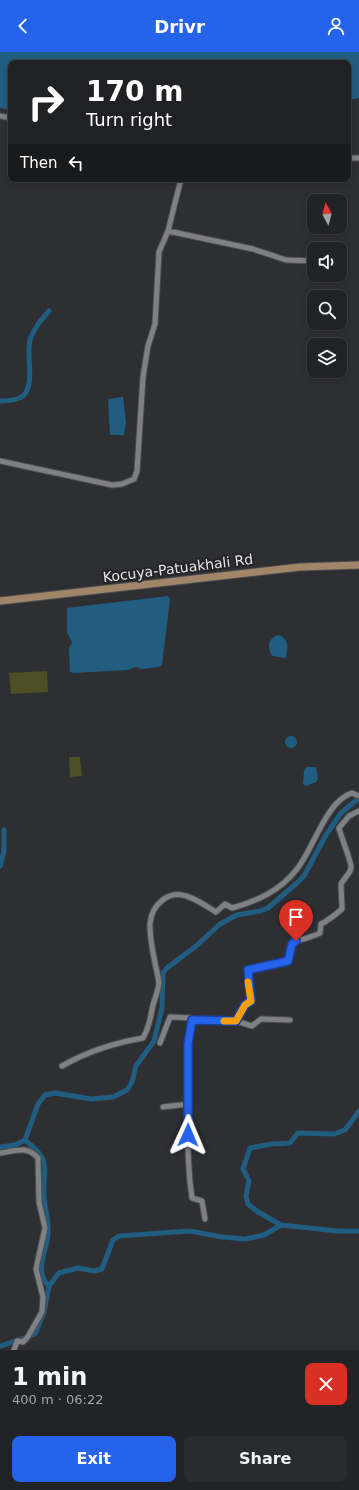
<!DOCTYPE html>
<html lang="en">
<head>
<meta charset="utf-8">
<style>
	:root { --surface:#222326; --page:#2a2b2e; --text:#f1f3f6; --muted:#a2a4a7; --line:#3f4043; --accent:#2563eb }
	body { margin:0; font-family:"DejaVu Sans",sans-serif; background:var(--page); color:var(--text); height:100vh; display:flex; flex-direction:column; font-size:15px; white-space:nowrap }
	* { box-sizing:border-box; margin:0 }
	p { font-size:13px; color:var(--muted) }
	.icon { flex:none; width:22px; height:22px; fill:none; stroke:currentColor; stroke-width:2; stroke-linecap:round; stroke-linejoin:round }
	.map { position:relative; height:1298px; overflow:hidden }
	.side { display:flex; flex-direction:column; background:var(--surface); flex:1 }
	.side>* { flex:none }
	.banner { position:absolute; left:8px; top:8px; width:343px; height:122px; border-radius:8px; box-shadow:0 2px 6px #0003,0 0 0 1px var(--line); background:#202124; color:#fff; overflow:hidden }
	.needle { width:26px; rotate:353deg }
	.buttons { position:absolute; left:307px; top:142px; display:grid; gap:8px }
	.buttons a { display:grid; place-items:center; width:40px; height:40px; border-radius:8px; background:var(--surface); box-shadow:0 2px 6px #0003,0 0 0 1px var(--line); font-size:20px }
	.pin { position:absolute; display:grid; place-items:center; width:34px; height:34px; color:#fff; margin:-41px -17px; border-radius:50% 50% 50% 0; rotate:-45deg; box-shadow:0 0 4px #0007 }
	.pin .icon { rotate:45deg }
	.me { position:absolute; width:44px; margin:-22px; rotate:1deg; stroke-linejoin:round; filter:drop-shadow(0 0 3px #0008) }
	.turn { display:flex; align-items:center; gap:14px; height:84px; padding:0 12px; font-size:18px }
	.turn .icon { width:52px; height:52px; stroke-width:2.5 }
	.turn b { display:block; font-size:28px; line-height:34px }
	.then { display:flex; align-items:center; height:38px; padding:0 12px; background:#0003; gap:8px; font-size:15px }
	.round { display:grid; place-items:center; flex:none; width:42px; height:42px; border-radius:8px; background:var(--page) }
	.headline { display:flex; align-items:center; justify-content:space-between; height:68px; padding:0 12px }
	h1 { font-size:24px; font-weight:600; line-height:30px }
	.button { display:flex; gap:8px; margin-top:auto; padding:8px 12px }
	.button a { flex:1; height:46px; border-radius:8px; background:var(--accent); color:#fff; font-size:16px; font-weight:600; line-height:46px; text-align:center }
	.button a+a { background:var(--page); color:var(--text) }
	header { display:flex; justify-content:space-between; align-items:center; height:52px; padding:0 12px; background:var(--accent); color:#fff; font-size:18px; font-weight:600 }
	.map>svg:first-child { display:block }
	.green { fill:#4d4f24 }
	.water { fill:#215d81 }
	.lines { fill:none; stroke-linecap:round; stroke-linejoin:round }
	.canal { stroke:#215d81; stroke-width:5 }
	.minor-casing { stroke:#4d4d50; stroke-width:7 }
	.secondary-casing { stroke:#4d4d50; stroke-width:9 }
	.minor { stroke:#7f8084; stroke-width:5 }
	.secondary { stroke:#a18569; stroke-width:7 }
	.route-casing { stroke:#184099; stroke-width:10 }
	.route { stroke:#2563eb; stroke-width:7 }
	.slow { stroke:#f59e0b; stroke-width:7 }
	.labels { text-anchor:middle; stroke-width:4; stroke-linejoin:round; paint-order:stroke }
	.street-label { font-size:14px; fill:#e6e7e9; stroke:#252529 }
</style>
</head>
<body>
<header><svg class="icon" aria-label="back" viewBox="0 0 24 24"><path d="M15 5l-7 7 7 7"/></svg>Drivr<svg class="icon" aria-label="person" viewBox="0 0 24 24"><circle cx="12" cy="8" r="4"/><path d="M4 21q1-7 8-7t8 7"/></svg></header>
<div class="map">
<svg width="359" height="1298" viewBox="0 0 359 1298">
	<rect width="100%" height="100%" fill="#2e2f33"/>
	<path class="green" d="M47 619 48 640 11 642 9 621Z
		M69 705H80L82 724 70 725Z"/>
	<path class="water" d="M0 0H359V46L348 48V11H11V58L0 56Z
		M123 345 126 370 124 383H110L108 347Z
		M168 544 170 547 162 613 159 615 142 617 136 615 128 618 73 621 70 620 69 596 72 590 67 580V556Z
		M279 583C289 587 288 595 286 605L285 606 272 604C267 595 268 585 279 583Z
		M285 690a6 6 0 1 1 12 0a6 6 0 1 1-12 0Z
		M306 715H316L318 727 316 730 306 734 303 732 304 719Z"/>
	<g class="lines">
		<path class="canal" d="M0 349C7 349 19 348 24 343 35 331 26 303 30 288 34 276 41 268 49 259
			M0 814 4 799V778
			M359 1059 345 1078 334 1082 298 1081 290 1091 272 1092 250 1096 243 1117 249 1129 246 1144 248 1152 258 1160 281 1173 337 1179H359
			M25 1088C54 1111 42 1114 44 1145 45 1157 49 1169 48 1182 47 1200 33 1219 49 1234
			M0 1095 15 1093 25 1088 38 1052 45 1043 55 1041 91 1047 113 1045 127 1038 132 1030 136 1014 154 989 162 956 163 921 167 916 196 894 220 872 237 863 260 859 268 856 298 830 304 824 326 783 341 761 359 746
			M1 1294 35 1282 44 1260 49 1234 59 1221 78 1216 94 1219 102 1217 113 1188 119 1184 190 1179 222 1185 245 1187 264 1183 281 1173"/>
		<g class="minor-casing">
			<path id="minor" d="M0 64 11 66
				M348 106H359
				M181 127 168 179 253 197 286 208 314 209
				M0 409 112 433 122 432 134 427 137 419 143 325 148 294 155 272 159 200 168 179
				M236 969 245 953 251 949 248 918 288 909C291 904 290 897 292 892 295 888 314 885 320 881L321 872C329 868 335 863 342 857L341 832C344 826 350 822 351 816 352 811 341 785 339 776L349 764 359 759
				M160 991 170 965 191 966 192 968 236 969 252 974 261 967 290 968
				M62 1014C88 999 114 991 143 986 150 974 150 966 153 953 155 946 158 939 159 931 156 912 149 890 150 871 152 853 168 838 186 844 197 847 206 854 216 860L225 852 232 856C257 849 280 839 297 817 314 796 326 749 352 741L359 744
				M188 1052C188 1085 187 1113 192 1146L202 1149 205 1167
				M163 1055 188 1052V992L192 968
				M0 1101C16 1099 26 1093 38 1106L39 1150 45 1176 36 1217 43 1245 42 1260 27 1286 23 1290 17 1289 14 1298"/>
		</g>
		<g class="secondary-casing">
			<path id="secondary" d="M0 549 300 515 359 513"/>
		</g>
		<use href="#minor" class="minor"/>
		<use href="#secondary" class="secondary"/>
	</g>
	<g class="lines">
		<g class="route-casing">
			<path id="route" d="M188 1083V992L192 968 236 969 245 953 251 949 248 918 288 909 292 892 296 889"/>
		</g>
		<use href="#route" class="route"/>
		<path class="slow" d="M224 969H236L245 953 251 949 248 930"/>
	</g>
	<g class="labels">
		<g class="street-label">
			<text transform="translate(178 516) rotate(-7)" y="5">Kocuya-Patuakhali Rd</text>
		</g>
	</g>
</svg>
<div class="buttons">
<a><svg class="needle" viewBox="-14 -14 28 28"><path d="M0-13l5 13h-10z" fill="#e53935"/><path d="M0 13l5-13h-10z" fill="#a2a4a7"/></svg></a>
<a><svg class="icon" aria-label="sound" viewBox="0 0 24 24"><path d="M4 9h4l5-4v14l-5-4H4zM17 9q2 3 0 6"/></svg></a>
<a><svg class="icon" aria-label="search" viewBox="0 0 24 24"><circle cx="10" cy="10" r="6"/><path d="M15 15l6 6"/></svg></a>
<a><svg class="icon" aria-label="layers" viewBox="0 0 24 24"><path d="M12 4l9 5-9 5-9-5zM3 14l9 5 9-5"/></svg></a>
</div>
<div class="pin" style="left:296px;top:889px;background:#d93025"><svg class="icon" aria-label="arrive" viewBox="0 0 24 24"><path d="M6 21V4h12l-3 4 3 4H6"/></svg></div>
<svg class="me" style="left:188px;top:1083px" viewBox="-20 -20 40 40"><path d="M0-17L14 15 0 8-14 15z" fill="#2563eb" stroke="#fff" stroke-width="4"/></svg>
<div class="banner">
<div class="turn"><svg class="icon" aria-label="right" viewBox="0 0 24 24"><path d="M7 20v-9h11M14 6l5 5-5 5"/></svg><div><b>170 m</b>Turn right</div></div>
<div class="then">Then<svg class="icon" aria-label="left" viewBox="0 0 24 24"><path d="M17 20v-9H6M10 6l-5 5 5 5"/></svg></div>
</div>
</div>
<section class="side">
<div class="headline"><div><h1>1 min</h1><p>400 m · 06:22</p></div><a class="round" style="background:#d93025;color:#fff"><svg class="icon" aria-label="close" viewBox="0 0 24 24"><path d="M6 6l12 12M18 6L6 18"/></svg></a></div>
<div class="button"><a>Exit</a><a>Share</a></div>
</section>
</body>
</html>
